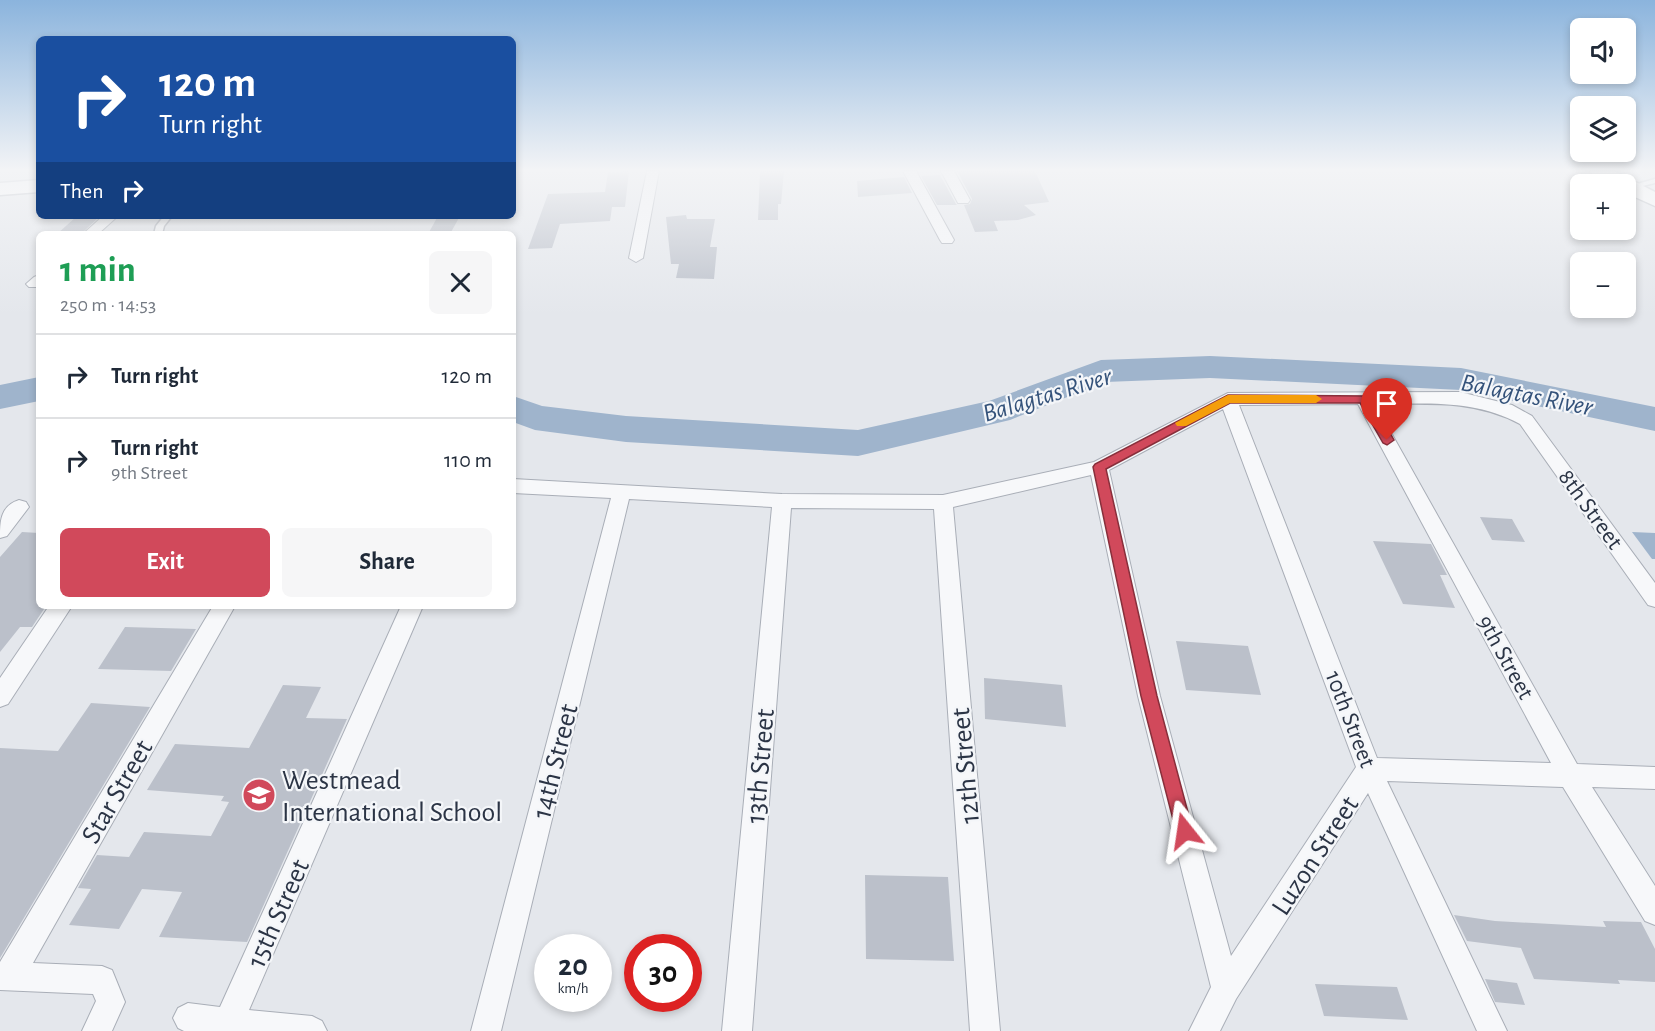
<!DOCTYPE html>
<html lang="en">
<head>
<meta charset="utf-8">
<style>
	:root { --surface:#fff; --page:#f6f6f7; --text:#1f2937; --muted:#747a83; --line:#e0e1e3; --accent:#d1495b }
	body { margin:0; font-family:"Alegreya Sans",sans-serif; background:var(--page); color:var(--text); height:100vh; display:flex; flex-direction:column; font-size:22px; white-space:nowrap }
	* { box-sizing:border-box; margin:0 }
	p { font-size:20px; color:var(--muted) }
	.icon { flex:none; width:33px; height:33px; fill:none; stroke:currentColor; stroke-width:2; stroke-linecap:round; stroke-linejoin:round }
	.map { position:relative; flex:1; overflow:hidden }
	.panel { position:absolute; left:36px; top:231px; width:480px; height:378px; display:flex; flex-direction:column; background:var(--surface); border-radius:9px; box-shadow:0 3px 9px #0003 }
	.panel>* { flex:none }
	.top-card { position:absolute; left:36px; top:36px; width:480px; height:183px; border-radius:9px; box-shadow:0 3px 9px #0003; background:#1a4fa0; color:#fff; overflow:hidden }
	.controls { position:absolute; left:1570px; top:18px; display:grid; gap:12px }
	.controls a { display:grid; place-items:center; width:66px; height:66px; border-radius:9px; background:var(--surface); box-shadow:0 3px 9px #0003; font-size:30px }
	.speed { position:absolute; left:534px; top:934px; display:flex; gap:12px; font-size:30px; font-weight:700; text-align:center }
	.speed>* { display:grid; place-content:center; width:78px; height:78px; border-radius:50%; background:var(--surface); box-shadow:0 3px 9px #0003; line-height:1 }
	.speed small { font-size:15px; font-weight:400 }
	.speed .limit { border:9px solid #d22; background:#fff; color:#111 }
	.pin { position:absolute; display:grid; place-items:center; width:51px; height:51px; color:#fff; margin:-62px -26px; border-radius:50% 50% 50% 0; rotate:-45deg; box-shadow:0 0 6px #0007 }
	.pin .icon { rotate:45deg }
	.me { position:absolute; width:66px; margin:-33px; rotate:345deg; stroke-linejoin:round; filter:drop-shadow(0 0 4px #0008) }
	.turn { display:flex; align-items:center; gap:21px; height:126px; padding:0 24px; font-size:27px }
	.turn .icon { width:78px; height:78px; stroke-width:2.5 }
	.turn b { display:block; font-size:42px; line-height:51px }
	.then { display:flex; align-items:center; height:57px; padding:0 24px; background:#0003; gap:12px; font-size:22px }
	.round { display:grid; place-items:center; flex:none; width:63px; height:63px; border-radius:9px; background:var(--page) }
	.headline { display:flex; align-items:center; justify-content:space-between; height:102px; padding:0 24px }
	h1 { font-size:36px; font-weight:700; line-height:45px; color:#1e9e55 }
	.action { display:flex; gap:12px; margin-top:auto; padding:12px 24px }
	.action a { flex:1; height:69px; border-radius:9px; background:var(--accent); color:#fff; font-size:24px; font-weight:700; line-height:69px; text-align:center }
	.action a+a { background:var(--page); color:var(--text) }
	ul { padding:0; list-style:none }
	li { display:flex; align-items:center; gap:18px; height:84px; padding:0 24px; border-top:2px solid var(--line) }
	li div { flex:1 }
	li b { display:block; font-size:22px }
	li em { font-style:normal }
	.map>svg:first-child { display:block }
	.water { fill:#9fb4cc }
	.lines { fill:none; stroke-linecap:round; stroke-linejoin:round }
	.river { fill:#9fb4cc; fill-rule:evenodd }
	.building { fill:#bbc0ca }
	.lane-casing { stroke:#a9aeb7; stroke-width:3 }
	.street-casing { stroke:#a9aeb7; stroke-width:2 }
	.secondary-casing { stroke:#a9aeb7; stroke-width:3 }
	.lane { fill:#f7f8fa; fill-rule:evenodd }
	.street { fill:#f7f8fa; fill-rule:evenodd }
	.secondary { fill:#fff; fill-rule:evenodd }
	.route { fill:#d1495b; stroke:#882f3b; stroke-width:1.5 }
	.slow { fill:#f59e0b }
	.labels { text-anchor:middle; stroke-width:4.5; stroke-linejoin:round; paint-order:stroke }
	.street-label { font-size:24px; fill:#2b3445; stroke:#f4f6f9 }
	.water-label { font-size:26px; font-style:italic; fill:#34527a; stroke:#f4f6f9 }
	.near-street-label { font-size:28px; fill:#2b3445; stroke:#f4f6f9 }
	.near-poi-label { font-size:28px; fill:#2b3445; stroke:#f4f6f9; text-anchor:start }
</style>
</head>
<body>
<div class="map">
<svg width="1655" height="1031" viewBox="0 0 1655 1031">
	<rect width="100%" height="100%" fill="#e4e7ec"/>
	<path class="water" d="M1632 532 1655 533V559H1652Z"/>
	<g class="lines">
		<path class="river" d="M1210 356 1461 368 1655 407V431L1461 390 1210 378 1105 382 1010 420 858 456 626 442 535 430 513 422V396L542 406 626 416 858 430 989 401 1101 360Z
			M39 377V401L0 409V385Z"/>
	</g>
	<path class="building" d="M629 171 625 207H612L610 221 560 224 552 248 528 249 548 194 605 192 608 172Z
		M760 171H784L781 204H778V220H758Z
		M957 171H1035L1049 202 1024 205 1036 215 1018 220 994 221 998 231 975 232 964 205 970 204 972 199Z
		M940 175 956 204 957 205H937L921 176Z
		M904 177 912 193 858 197 857 181Z
		M686 215 687 219H715L710 247H717L714 279 676 278 679 264H671L666 217Z
		M77 216H100L81 234H57Z
		M438 216H460L450 234H428Z
		M1480 517 1512 519 1525 542 1492 540Z
		M22 532 39 533V606H46L32 627H20L0 652V557Z
		M1373 541 1431 544 1447 575H1440L1455 608 1403 604Z
		M125 627 196 629 171 671 98 669Z
		M1176 641 1248 646 1261 695 1186 690Z
		M984 678 1062 685 1066 727 985 719Z
		M283 685 321 687 306 718 347 719 247 942 159 937 182 892 142 889 119 929 69 925 91 889 78 888 97 855 129 857 144 832 211 836 229 802 221 801 224 796 147 790 175 744 249 748Z
		M91 703 150 707 0 958V748L58 751Z
		M865 875 948 877 954 961 866 959Z
		M1454 915 1495 921 1606 927 1603 921 1641 922 1655 949V982L1618 980 1620 984 1534 979 1521 948 1467 941Z
		M1485 979 1517 983 1525 1005 1495 1002Z
		M1315 984 1397 987 1408 1020 1324 1016Z"/>
	<g class="lines">
		<g class="lane-casing">
			<path id="lane" d="M1655 179V183L1630 189 1626 187Z
				M164 216H172L164 226 162 234H154L156 226Z"/>
		</g>
		<g class="street-casing">
			<path id="street" d="M647 171H659L643 258 636 262 629 258Z
				M903 171H916L954 240 952 243H942L940 240Z
				M941 171H954L970 200 968 203H958Z
				M103 216H118L98 234H83Z
				M39 275V287H29L26 284 34 277Z
				M1460 392 1512 405 1532 416 1655 583V607L1648 605 1520 424C1474 399 1426 404 1375 404L1577 764 1655 767V789L1592 787 1655 886V925L1645 921 1563 787 1387 781 1507 1031H1477L1368 793 1236 999 1220 1031H1189L1211 987 1138 696 1091 475 953 507 1000 1031H970L934 509 791 508 752 1031H722L772 507 629 499 501 1031H471L611 498 513 493V479L782 494 943 495 1094 462 1228 393ZM1358 404 1551 763 1377 758 1239 405ZM1223 409 1356 767 1231 956 1160 696 1109 470Z
				M19 500 26 502 29 507 7 536 0 538C0 522 0 506 19 500Z
				M49 606H72L8 704 0 707V678Z
				M213 606H235L33 963 102 966 112 970 125 1002 112 1031H82L96 1001 93 994 0 990V962Z
				M401 606H423L249 1010 312 1016 322 1021 327 1031H184L178 1028 173 1018 178 1008 188 1003 220 1007Z"/>
		</g>
		<g class="secondary-casing">
			<path id="secondary" d="M1590 171H1614L1655 192V206L1626 193V184C1613 184 1598 182 1590 171Z
				M39 180V192L0 195V183Z"/>
		</g>
		<use href="#lane" class="lane"/>
		<use href="#street" class="street"/>
		<use href="#secondary" class="secondary"/>
	</g>
	<linearGradient id="sky" x2="0" y2="1"><stop stop-color="#8bb4dd"/><stop offset="0.54" stop-color="#f3f4f6"/><stop offset="1" stop-color="#f3f4f6" stop-opacity="0"/></linearGradient>
	<rect width="1655" height="315" fill="url(#sky)"/>
	<path class="route" d="M1228 395 1369 396 1394 440 1387 445 1383 443 1360 403H1230L1106 469 1157 696 1193 831 1191 838 1185 840 1178 838 1176 831 1141 696 1093 467 1095 464Z"/>
	<path class="slow" d="M1228 395H1316L1322 399 1316 403H1230L1186 426H1177L1175 423Z"/>
	<defs>
		<g id="school-disc" transform="scale(1.725)"><circle r="9.5" fill="#d1495b" stroke="#f4f6f9"/><path d="M0-5L7-2L0 1L-7-2ZM-4 1L0 2.5L4 1V4Q0 6-4 4Z" fill="#fff"/></g>
	</defs>
	<g fill-rule="evenodd">
		<use href="#school-disc" x="259" y="795"/>
	</g>
	<g class="labels">
		<g class="street-label">
			<text transform="translate(1591 509) rotate(54)" y="8">8th Street</text>
			<text transform="translate(1506 657) rotate(61)" y="8">9th Street</text>
			<text transform="translate(1351 719) rotate(69)" y="8">10th Street</text>
		</g>
		<g class="water-label">
			<text transform="translate(1047 394) rotate(-17)" y="9">Balagtas River</text>
			<text transform="translate(1527 394) rotate(11)" y="9">Balagtas River</text>
		</g>
		<g class="near-street-label">
			<text transform="translate(554 761) rotate(-76)" y="10">14th Street</text>
			<text transform="translate(759 766) rotate(-85)" y="10">13th Street</text>
			<text transform="translate(964 766) rotate(-95)" y="10">12th Street</text>
			<text transform="translate(116 791) rotate(-60)" y="10">Star Street</text>
			<text transform="translate(1314 855) rotate(-57)" y="10">Luzon Street</text>
			<text transform="translate(277 913) rotate(-66)" y="10">15th Street</text>
		</g>
		<g class="near-poi-label">
			<text x="282" y="789">Westmead<tspan x="282" dy="32">International School</tspan></text>
		</g>
	</g>
</svg>
<div class="controls">
<a><svg class="icon" aria-label="sound" viewBox="0 0 24 24"><path d="M4 9h4l5-4v14l-5-4H4zM17 9q2 3 0 6"/></svg></a>
<a><svg class="icon" aria-label="layers" viewBox="0 0 24 24"><path d="M12 4l9 5-9 5-9-5zM3 14l9 5 9-5"/></svg></a>
<a>+</a>
<a>−</a>
</div>
<div class="speed"><div>20<small>km/h</small></div><div class="limit">30</div></div>
<div class="pin" style="left:1387px;top:440px;background:#d93025"><svg class="icon" aria-label="arrive" viewBox="0 0 24 24"><path d="M6 21V4h12l-3 4 3 4H6"/></svg></div>
<svg class="me" style="left:1185px;top:831px" viewBox="-20 -20 40 40"><path d="M0-17L14 15 0 8-14 15z" fill="#d1495b" stroke="#fff" stroke-width="4"/></svg>
<div class="top-card">
<div class="turn"><svg class="icon" aria-label="right" viewBox="0 0 24 24"><path d="M7 20v-9h11M14 6l5 5-5 5"/></svg><div><b>120 m</b>Turn right</div></div>
<div class="then">Then<svg class="icon" aria-label="right" viewBox="0 0 24 24"><path d="M7 20v-9h11M14 6l5 5-5 5"/></svg></div>
</div>
<section class="panel">
<div class="headline"><div><h1>1 min</h1><p>250 m · 14:53</p></div><a class="round"><svg class="icon" aria-label="close" viewBox="0 0 24 24"><path d="M6 6l12 12M18 6L6 18"/></svg></a></div>
<ul>
<li><svg class="icon" aria-label="right" viewBox="0 0 24 24"><path d="M7 20v-9h11M14 6l5 5-5 5"/></svg><div><b>Turn right</b></div><em>120 m</em></li>
<li><svg class="icon" aria-label="right" viewBox="0 0 24 24"><path d="M7 20v-9h11M14 6l5 5-5 5"/></svg><div><b>Turn right</b><p>9th Street</p></div><em>110 m</em></li>
</ul>
<div class="action"><a>Exit</a><a>Share</a></div>
</section>
</div>
</body>
</html>
